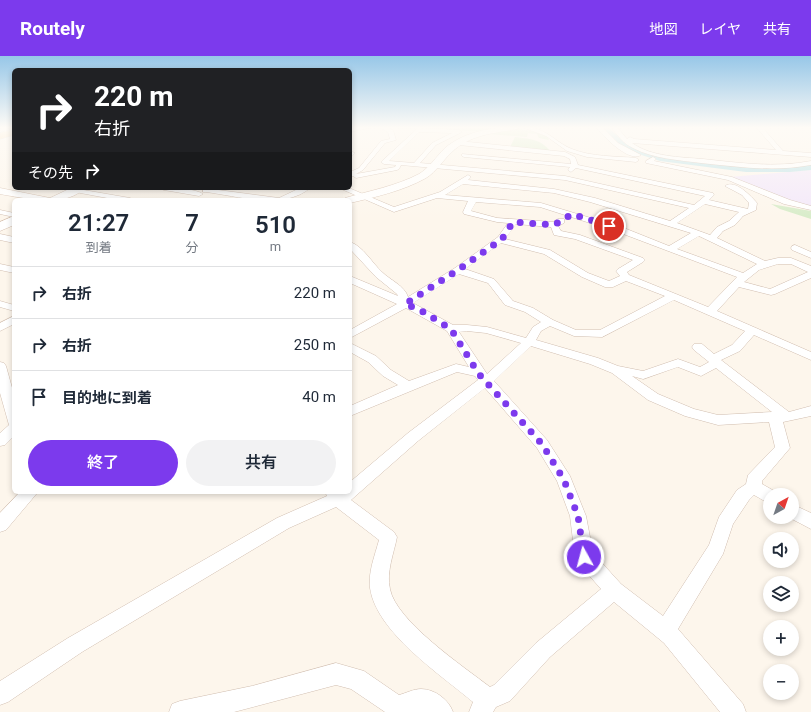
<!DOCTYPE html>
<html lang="ja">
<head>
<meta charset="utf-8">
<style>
	:root { --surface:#fff; --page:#f2f2f3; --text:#1f2937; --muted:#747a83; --line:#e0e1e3; --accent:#7c3aed }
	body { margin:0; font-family:Roboto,"Noto Sans JP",sans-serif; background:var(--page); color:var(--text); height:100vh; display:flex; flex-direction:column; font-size:15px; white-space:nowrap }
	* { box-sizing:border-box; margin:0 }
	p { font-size:13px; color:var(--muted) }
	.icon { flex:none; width:22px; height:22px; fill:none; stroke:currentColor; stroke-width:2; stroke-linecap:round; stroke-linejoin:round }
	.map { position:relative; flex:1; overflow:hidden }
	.sheet { position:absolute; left:12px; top:142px; width:340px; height:296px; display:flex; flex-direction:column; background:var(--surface); border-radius:6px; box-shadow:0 2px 6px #0003 }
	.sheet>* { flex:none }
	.guide { position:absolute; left:12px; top:12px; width:340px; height:122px; border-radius:6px; box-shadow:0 2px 6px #0003; background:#202124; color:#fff; overflow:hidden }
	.needle { width:26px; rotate:40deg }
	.tools { position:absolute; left:763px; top:432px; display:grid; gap:8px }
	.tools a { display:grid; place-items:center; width:36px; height:36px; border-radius:50%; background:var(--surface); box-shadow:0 2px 6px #0003; font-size:20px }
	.pin { position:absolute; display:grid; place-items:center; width:34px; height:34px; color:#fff; margin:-17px; border:2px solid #fff; border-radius:50%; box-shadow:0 1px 4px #0007 }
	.me { position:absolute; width:44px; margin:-22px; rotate:353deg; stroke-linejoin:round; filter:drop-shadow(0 0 3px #0008) }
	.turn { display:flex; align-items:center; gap:14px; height:84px; padding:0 16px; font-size:18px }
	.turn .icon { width:52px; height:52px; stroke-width:2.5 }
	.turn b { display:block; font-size:28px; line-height:34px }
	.then { display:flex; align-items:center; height:38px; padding:0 16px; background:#0003; gap:8px; font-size:15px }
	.eta { display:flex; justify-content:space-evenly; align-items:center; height:68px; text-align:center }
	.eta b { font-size:24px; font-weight:600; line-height:28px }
	.button { display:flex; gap:8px; margin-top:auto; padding:8px 16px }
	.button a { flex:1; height:46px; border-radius:24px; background:var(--accent); color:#fff; font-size:16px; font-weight:600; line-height:46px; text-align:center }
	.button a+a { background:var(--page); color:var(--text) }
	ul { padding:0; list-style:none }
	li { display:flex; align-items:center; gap:12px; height:52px; padding:0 16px; border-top:1px solid var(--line) }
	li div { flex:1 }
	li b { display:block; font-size:15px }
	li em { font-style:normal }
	header { display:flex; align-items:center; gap:24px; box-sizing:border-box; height:56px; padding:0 20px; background:var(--accent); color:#fff }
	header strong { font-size:19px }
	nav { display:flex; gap:22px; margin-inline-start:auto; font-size:14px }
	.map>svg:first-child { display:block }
	.education { fill:#f3e8fa }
	.green { fill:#d8ecc9 }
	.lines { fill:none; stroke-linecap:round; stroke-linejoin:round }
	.river { fill:#bfe3e8; fill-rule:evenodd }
	.street-casing { stroke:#d1beb0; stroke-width:1 }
	.secondary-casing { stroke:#d6c0b0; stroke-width:1 }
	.primary-casing { stroke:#dad1cd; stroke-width:1 }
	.street { fill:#fff; fill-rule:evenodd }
	.secondary { fill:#fff; fill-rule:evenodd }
	.primary { fill:#fbd9a5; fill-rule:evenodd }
	.route { stroke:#7c3aed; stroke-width:7; stroke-dasharray:0 12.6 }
</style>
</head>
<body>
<header>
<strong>Routely</strong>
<nav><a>地図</a><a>レイヤ</a><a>共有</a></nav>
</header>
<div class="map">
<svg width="811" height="656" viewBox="0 0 811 656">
	<rect width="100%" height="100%" fill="#fdf6ec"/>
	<path class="education" d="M811 114V152L730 122V121Z"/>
	<path class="green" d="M407 71H503L491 74 477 75 396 73Z
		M517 73 536 75 547 80 549 84 539 82 537 78 528 77 527 81 489 78Z
		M515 81C531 83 541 83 551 96L510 91Z
		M771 148 811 155V163L780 153Z"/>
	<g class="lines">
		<path class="river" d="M599 71H608L626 88 661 99 746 110H790L811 108V114L790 116H746L660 105 620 92Z"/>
		<g class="street-casing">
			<path id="street" d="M361 71H374L350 76V72Z
				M379 71H386L393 74 396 84 385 87 363 114 356 118 395 111 396 109 384 108 381 106 418 72 459 74 462 76 436 89 420 107 565 120 694 149 705 140 576 112 571 116 568 114 570 111 464 101 462 100V98L571 108 570 103 564 100 459 89 456 87 459 85 565 96 575 101 578 109 713 137 714 139 709 144 748 153 749 147 742 139 725 130C735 123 751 140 757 147L756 154 743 160 735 169 723 175 717 182 765 205 778 202H791L811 210V222L775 238 771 239 739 231 717 255 811 296V304L754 279 740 295 721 304 789 356 811 350V360L783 366 790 392 762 425V428L776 436 777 439H770V448L754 439 749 444 733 468 723 498 678 573 743 648 746 656H720L664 587 614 546 550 601 510 645 496 651 493 656H469L473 646C441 619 376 576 370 532 368 516 375 499 379 484L336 451 289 472 82 596 8 646 0 649V625L68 582 277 462 327 440 325 436H350V426L408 377 478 324 475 320 457 316 350 360V350L398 329 383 320 368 306 350 296V287L376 300 391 314 409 325 456 308 469 311 447 275 406 252 350 282V274L397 248 350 227V220L398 240 397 238 376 221 350 193V186C363 190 372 207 382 216 390 224 405 230 408 241L455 212 498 181 508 167 497 166 464 158 463 156 468 145 437 142 394 156 339 132H349L394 151 440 136 468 119 471 121 468 124 554 133 595 142 670 165 689 152 565 124 401 109 399 113 397 114 356 122 353 120H350V116L359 112 381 85 390 83 388 76ZM419 76 452 77 432 87 414 107 389 105ZM463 128 554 137 590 146 691 177 669 190 624 172 541 147 445 139ZM476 146 540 151 618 176 737 221 708 251 629 219 627 216 643 206 645 204 643 202 580 179 561 175 558 170 564 167V163H558L553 166 497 162 471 155ZM705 148 739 156 729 165 717 171 710 179 677 167ZM516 168 551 171 554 179 575 183 633 204 618 213 616 215 620 220 609 225 588 217 550 194 505 183ZM699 180 757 208 743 217 677 193ZM501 187 544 198 582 221 605 231H613L626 225 665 240 600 274H576L553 264 533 252 513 245 494 223 465 213ZM778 208H791L808 216 770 233 744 226 759 214ZM459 218 488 227 505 249 525 256 541 266 533 271 526 282 487 271 467 269H453L413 247ZM674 244 745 275 732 289 714 298 702 288H694L692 291 694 294 709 306 700 311 678 303 643 315 618 310 598 302 536 284 541 275 550 270 574 280 602 281ZM467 275 486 277 521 287 487 318 459 276ZM531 290 590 308 612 317 648 344 685 360 718 369 769 366 775 391 748 419 746 428 737 434 719 461 709 489 663 560 621 528 593 497 586 460 570 420 547 384 494 325ZM678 311 701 320 716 312 772 356 718 359 694 353 658 338 632 320 643 323ZM485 332 537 392 557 425 570 460 575 501 578 507 601 533 536 587 494 629 490 631C464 611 396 565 390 533 386 516 394 497 397 481L394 476 351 444 418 385Z
				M522 71C546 70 554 86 572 93 591 101 616 100 636 102L639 104 636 106 587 101 567 95 546 80Z
				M596 71H602L618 87 641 99C629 107 603 80 596 71Z
				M611 71H617L627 83 630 81 634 83 776 94 756 71H762L783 95 811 97V101L632 87C652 101 680 101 703 103 740 107 775 112 811 105V109C774 116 739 111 701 107 679 104 654 103 633 92 624 88 617 79 611 71Z
				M350 95 355 97 350 102Z
				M653 101 656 103 654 105 732 121 790 144 811 150V154L784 148 728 124 646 107V105Z
				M72 132 130 142 134 144H118L75 136H72Z
				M160 132C171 132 194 132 203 138L199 140 164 134Z
				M203 132 279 142 300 132H310C285 154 236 140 206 136H203Z
				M0 154 14 157V161L0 158Z
				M0 178 14 181V187L0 184Z
				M795 189 811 196V202L792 194 791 192 792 190Z
				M0 208 14 211V217L0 214Z
				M0 245 14 249V255L0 251Z
				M14 260V268L0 275V267Z
				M0 306 4 307 6 310 14 339V380L5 389 0 390V377L9 369 0 337Z
				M20 436H38L6 474 0 476V457Z
				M792 448 811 457V473L788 461H792Z
				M336 607 364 615 399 639C406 637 414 633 421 633 435 633 449 644 453 656H385L351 633 336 629 234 656H169L172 648 180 645 252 630Z"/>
		</g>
		<g class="secondary-casing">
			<path id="secondary" d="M521 71 517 73C494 77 469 79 452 96 443 104 436 116 426 122 403 135 375 141 350 147V144H344L345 142C369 135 396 130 419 118 429 112 436 101 445 92 465 75 496 70 521 71Z
				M0 132 50 142 71 132H84C68 152 22 142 0 138Z
				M14 160V169L0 175V166Z"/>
		</g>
		<g class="primary-casing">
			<path id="primary" d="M14 73V79L0 83V77Z"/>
		</g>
		<use href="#street" class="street"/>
		<use href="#secondary" class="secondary"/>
		<use href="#primary" class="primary"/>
	</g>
	<linearGradient id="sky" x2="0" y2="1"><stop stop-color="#97c7e8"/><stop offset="0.44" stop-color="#fefbf6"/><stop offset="1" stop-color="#fefbf6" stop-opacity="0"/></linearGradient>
	<rect width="811" height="163" fill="url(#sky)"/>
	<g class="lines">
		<path class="route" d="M584 501 578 460 564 424 542 388 478 317 451 273 420 254 405 248 458 214 502 183 513 166 554 169 572 158 609 170"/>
	</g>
</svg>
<div class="tools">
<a><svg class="needle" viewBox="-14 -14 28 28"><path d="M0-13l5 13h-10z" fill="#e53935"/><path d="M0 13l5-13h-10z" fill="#747a83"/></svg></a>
<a><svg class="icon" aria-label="sound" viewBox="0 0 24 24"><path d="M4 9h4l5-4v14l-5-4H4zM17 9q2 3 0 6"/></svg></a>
<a><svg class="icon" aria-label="layers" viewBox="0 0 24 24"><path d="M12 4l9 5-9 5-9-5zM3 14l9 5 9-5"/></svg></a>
<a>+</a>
<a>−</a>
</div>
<div class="pin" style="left:609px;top:170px;background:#d93025"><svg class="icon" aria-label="arrive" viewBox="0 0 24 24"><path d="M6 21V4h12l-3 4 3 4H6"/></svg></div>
<svg class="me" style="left:584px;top:501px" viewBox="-20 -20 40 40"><circle r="17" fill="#7c3aed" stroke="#fff" stroke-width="3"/><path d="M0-11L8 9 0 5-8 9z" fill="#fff"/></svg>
<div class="guide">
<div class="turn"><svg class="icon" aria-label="right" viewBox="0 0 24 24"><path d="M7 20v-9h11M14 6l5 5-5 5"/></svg><div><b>220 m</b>右折</div></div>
<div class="then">その先<svg class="icon" aria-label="right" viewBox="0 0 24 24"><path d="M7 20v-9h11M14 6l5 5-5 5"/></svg></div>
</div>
<section class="sheet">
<div class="eta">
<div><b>21:27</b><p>到着</p></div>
<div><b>7</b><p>分</p></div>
<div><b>510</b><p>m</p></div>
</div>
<ul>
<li><svg class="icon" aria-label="right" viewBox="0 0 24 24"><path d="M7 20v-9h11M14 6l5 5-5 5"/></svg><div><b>右折</b></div><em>220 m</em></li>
<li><svg class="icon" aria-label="right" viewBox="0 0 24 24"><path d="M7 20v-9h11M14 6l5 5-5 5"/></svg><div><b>右折</b></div><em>250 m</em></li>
<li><svg class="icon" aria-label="arrive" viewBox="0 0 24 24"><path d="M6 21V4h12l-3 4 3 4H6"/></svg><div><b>目的地に到着</b></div><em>40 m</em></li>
</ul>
<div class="button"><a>終了</a><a>共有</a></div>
</section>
</div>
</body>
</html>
